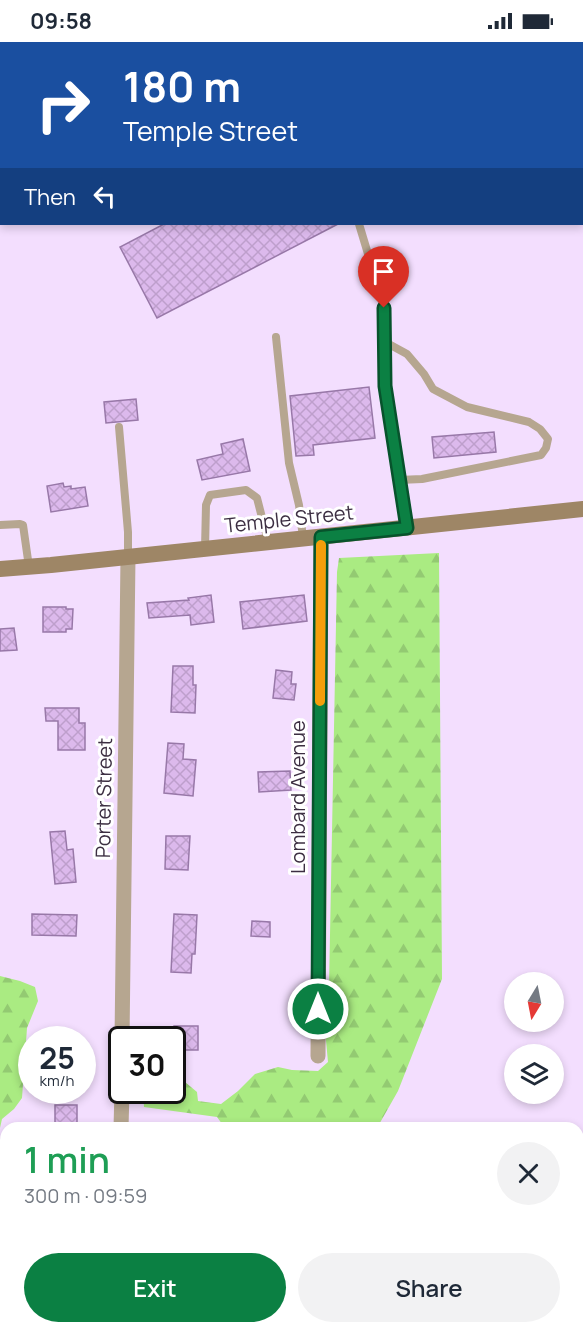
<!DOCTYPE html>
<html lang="en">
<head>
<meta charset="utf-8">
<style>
	:root { --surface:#fff; --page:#f2f2f3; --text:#1f2937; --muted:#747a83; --accent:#0b8043 }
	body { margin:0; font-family:Manrope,sans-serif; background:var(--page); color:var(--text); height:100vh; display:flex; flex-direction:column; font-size:22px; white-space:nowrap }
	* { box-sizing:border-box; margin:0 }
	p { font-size:20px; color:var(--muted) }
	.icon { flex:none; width:33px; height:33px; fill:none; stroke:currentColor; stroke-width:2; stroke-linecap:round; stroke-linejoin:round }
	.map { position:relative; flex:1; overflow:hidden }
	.drawer { position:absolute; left:0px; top:1080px; width:584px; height:212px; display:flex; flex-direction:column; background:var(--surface); border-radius:18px 18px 0 0; box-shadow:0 3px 9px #0003 }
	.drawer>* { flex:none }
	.banner { position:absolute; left:0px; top:0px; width:584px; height:183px; box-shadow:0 3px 9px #0003; background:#1a4fa0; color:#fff; overflow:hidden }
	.needle { width:39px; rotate:190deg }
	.buttons { position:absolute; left:504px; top:930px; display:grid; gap:12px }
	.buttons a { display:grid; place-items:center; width:60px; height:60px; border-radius:50%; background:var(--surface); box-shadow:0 3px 9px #0003; font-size:30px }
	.speed { position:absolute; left:18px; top:984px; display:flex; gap:12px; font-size:30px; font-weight:700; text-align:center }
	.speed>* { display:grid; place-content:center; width:78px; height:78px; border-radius:50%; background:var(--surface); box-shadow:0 3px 9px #0003; line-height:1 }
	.speed small { font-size:15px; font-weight:400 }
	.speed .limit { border:3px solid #111; border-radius:9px; background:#fff; color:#111 }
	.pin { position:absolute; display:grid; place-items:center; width:51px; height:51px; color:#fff; margin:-62px -26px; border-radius:50% 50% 50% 0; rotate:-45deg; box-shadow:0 0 6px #0007 }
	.pin .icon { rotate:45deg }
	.me { position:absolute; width:66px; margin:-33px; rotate:0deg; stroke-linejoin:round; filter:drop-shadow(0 0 4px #0008) }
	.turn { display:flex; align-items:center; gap:21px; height:126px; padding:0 24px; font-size:27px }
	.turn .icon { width:78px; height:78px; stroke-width:2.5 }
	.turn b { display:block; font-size:42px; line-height:51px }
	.then { display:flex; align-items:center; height:57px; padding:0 24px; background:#0003; gap:12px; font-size:22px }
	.round { display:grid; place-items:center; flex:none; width:63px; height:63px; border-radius:32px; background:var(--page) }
	.headline { display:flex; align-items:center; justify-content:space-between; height:102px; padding:0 24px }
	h1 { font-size:36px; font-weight:600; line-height:45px; color:#1e9e55 }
	.primary-button { display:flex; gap:12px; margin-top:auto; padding:12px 24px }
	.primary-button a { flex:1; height:69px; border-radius:36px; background:var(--accent); color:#fff; font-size:24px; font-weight:600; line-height:69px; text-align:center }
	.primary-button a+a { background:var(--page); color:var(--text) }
	.status { display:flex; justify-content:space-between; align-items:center; height:42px; padding:0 30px; background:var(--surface); direction:ltr }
	.status svg { height:16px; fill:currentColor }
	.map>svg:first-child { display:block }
	.forest { fill:url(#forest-firs) }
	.building { fill:url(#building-cross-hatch); stroke:#9878a8; stroke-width:1.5 }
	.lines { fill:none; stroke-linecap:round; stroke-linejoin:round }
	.service { stroke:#b6a690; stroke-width:8 }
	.minor { stroke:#b6a690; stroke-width:15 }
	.secondary { stroke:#9e8666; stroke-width:16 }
	.route-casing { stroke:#07532c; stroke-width:15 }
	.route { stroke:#0b8043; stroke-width:10 }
	.slow { stroke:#f59e0b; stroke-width:10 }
	.labels { text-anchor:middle; stroke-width:6; stroke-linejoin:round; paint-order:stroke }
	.street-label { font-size:20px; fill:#3c2e42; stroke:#fff }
</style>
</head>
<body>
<div class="status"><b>09:58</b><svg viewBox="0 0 49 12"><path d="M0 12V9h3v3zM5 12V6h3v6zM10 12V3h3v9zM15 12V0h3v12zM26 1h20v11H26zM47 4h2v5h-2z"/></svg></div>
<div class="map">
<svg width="583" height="1291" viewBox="0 0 583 1291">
	<defs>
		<pattern id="forest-firs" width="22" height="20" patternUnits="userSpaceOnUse" patternTransform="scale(1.5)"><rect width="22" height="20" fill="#aaeb82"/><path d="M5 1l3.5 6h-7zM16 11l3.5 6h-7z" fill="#93ca72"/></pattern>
		<pattern id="building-cross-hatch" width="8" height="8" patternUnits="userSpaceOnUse" patternTransform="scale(1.5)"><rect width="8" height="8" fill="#dcb9ec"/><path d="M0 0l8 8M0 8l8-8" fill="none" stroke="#be9fcc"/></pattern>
	</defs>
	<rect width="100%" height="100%" fill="#f3defe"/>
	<path class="forest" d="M439 511 442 937 398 1049 377 1086H225L217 1075 144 1065 143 1049 172 1048 173 1042 185 1040 197 1050 198 1059 221 1062 238 1049 255 1032 278 1025 292 1028 318 1029 328 1020 325 988 329 945 337 530 339 516Z
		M0 934 20 939 35 945 38 959 27 986 22 1056 14 1067 2 1077 0 1086Z
		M578 1108 583 1109V1291H0V1239L6 1237V1286H578Z"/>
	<path class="building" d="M164 182H338L157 276 120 205Z
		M369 345 375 396 313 403 314 413 296 414 290 354Z
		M136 357 138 378 106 381 104 360Z
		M494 390 496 410 434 416 432 395Z
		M243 397 250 429 202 438 197 418 223 412 221 402Z
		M63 441 64 445 71 444V447L85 445 88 464 51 470 47 444Z
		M211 553 214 580 191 583 190 573 149 576 147 561 189 558 188 556Z
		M304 553 307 579 243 587 240 560Z
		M43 565H66V567H73L72 587H66V590H43Z
		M14 586 17 608 0 609V587Z
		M173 624H193V643H196L195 671 171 670Z
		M276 628 292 630 291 642H296L294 658 273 656Z
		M45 666H79V681H85V708H58V679H46Z
		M168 701 184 702 183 717 196 718 193 754 164 751Z
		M290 729 291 748 259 750 258 730Z
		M65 789 67 808 73 807 76 840 55 842 50 790Z
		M166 794H190L188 828 165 827Z
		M32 872 77 873 76 894 32 893Z
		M174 872 197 873 195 912H192L191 931 171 930Z
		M252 879 270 880V895L251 894Z
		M174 984H198V1008H172Z
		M55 1063H77V1086H55Z"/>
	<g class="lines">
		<path class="service" d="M359 182 384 265 385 344 407 486
			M276 295 289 421 299 463 303 496
			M385 300 407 312 424 332 433 347 467 365 529 380 540 387 548 397 546 406 541 413 422 437 399 438
			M119 385 128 490V515
			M0 483 20 482 23 483 29 525
			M205 507 206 463 210 453 246 448 257 456 268 499"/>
		<path class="minor" d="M122 998 128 515
			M318 1014 321 495
			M121 1086 122 1048"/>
		<path class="secondary" d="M0 527 51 523 583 467"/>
	</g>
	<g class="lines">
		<g class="route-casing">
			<path id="route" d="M318 967 321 495 407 486 385 344 384 266"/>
		</g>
		<use href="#route" class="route"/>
		<path class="slow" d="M320 659 321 503"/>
	</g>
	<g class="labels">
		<g class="street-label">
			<text transform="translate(289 477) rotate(-6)" y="7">Temple Street</text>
			<text transform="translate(298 755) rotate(-90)" y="7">Lombard Avenue</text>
			<text transform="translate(104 756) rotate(-89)" y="7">Porter Street</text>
		</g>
	</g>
</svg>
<div class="buttons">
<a><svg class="needle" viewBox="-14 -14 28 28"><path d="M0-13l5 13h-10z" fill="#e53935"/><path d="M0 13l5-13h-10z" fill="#747a83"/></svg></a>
<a><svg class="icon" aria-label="layers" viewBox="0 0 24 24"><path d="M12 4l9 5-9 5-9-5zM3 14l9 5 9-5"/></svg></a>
</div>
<div class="speed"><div>25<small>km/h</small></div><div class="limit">30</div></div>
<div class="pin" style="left:384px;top:266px;background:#d93025"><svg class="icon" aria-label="arrive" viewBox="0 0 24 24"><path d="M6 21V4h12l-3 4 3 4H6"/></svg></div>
<svg class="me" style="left:318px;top:967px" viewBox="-20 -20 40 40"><circle r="17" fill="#0b8043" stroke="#fff" stroke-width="3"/><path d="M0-11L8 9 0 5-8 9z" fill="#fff"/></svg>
<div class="banner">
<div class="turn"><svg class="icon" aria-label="right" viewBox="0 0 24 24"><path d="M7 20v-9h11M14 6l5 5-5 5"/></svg><div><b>180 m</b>Temple Street</div></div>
<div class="then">Then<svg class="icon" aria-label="left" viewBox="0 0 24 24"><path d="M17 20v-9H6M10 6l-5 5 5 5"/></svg></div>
</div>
<section class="drawer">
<div class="headline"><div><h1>1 min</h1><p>300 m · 09:59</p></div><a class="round"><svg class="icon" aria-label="close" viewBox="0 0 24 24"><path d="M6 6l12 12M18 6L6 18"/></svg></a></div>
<div class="primary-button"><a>Exit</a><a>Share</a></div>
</section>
</div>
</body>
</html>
